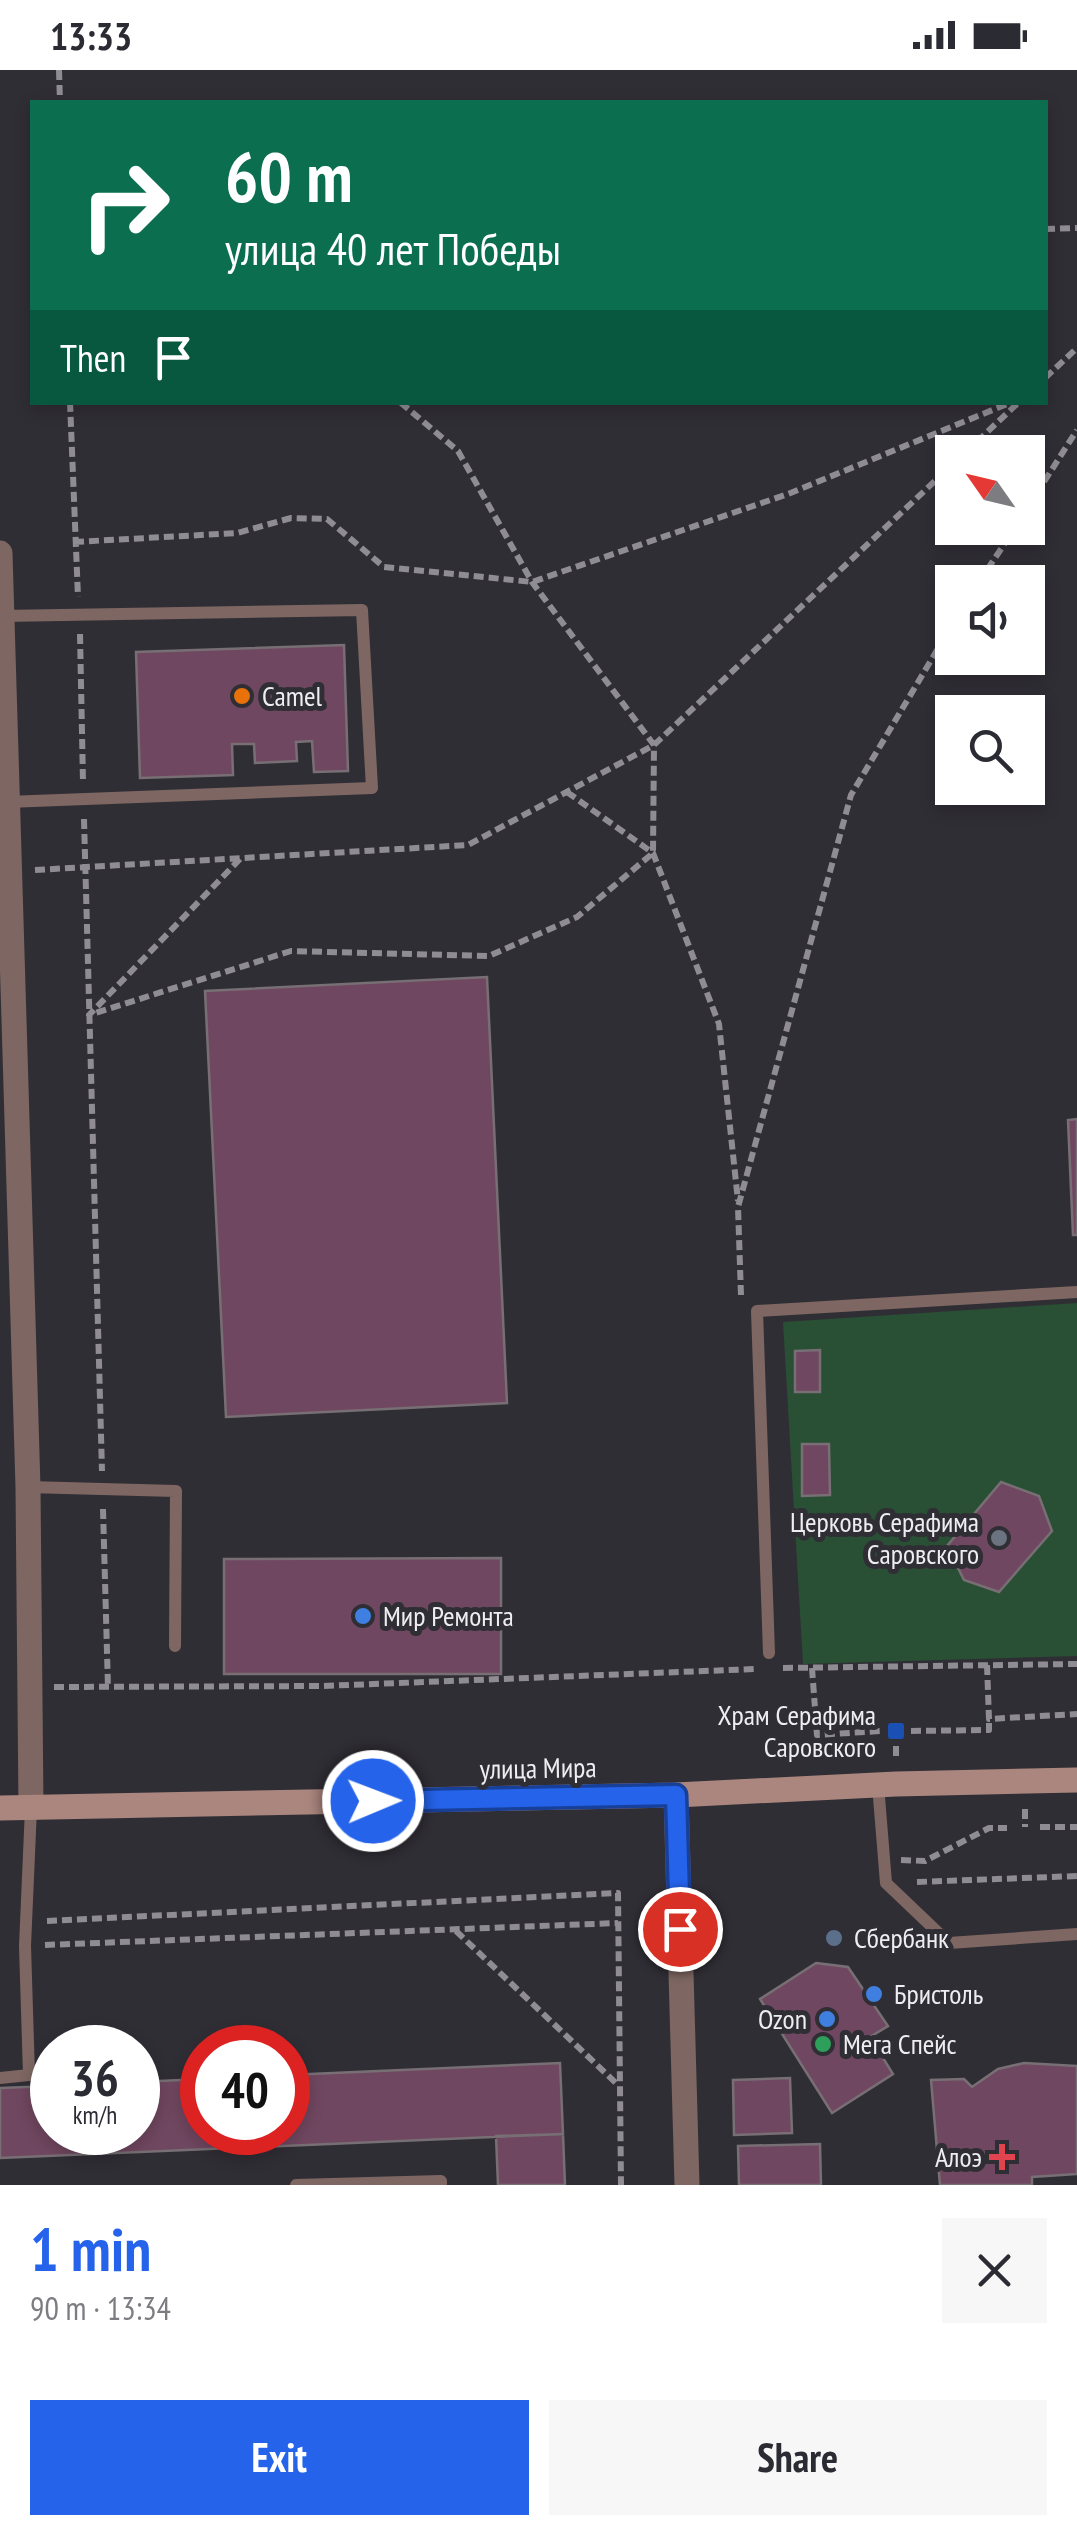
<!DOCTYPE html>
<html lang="en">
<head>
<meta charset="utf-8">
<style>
	:root { --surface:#fff; --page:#f7f7f7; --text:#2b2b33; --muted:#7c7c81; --accent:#2563eb }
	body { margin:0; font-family:"PT Sans Narrow",sans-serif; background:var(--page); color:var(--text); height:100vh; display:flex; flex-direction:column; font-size:38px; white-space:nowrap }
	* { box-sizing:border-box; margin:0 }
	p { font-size:32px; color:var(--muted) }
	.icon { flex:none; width:55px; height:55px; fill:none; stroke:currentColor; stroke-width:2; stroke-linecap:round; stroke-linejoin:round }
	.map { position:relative; height:2115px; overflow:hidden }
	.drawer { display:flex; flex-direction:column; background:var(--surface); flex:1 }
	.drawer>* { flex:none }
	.banner { position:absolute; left:30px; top:30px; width:1018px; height:305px; border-radius:0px; box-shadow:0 5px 15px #0003; background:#0b6e4f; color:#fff; overflow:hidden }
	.needle { width:65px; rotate:304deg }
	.buttons { position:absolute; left:935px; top:365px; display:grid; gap:20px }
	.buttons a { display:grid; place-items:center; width:110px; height:110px; border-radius:0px; background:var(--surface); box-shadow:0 5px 15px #0003; font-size:50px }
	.speed { position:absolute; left:30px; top:1955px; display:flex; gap:20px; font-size:50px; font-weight:700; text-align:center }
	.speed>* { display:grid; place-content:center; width:130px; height:130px; border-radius:50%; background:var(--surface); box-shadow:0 5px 15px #0003; line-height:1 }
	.speed small { font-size:25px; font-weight:400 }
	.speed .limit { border:15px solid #d22; background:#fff; color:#111 }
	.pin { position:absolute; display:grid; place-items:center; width:85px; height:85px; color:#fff; margin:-42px; border:5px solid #fff; border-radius:50%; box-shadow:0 2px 10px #0007 }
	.me { position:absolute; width:110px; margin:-55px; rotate:89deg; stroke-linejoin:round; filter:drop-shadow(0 0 8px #0008) }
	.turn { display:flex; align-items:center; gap:35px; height:210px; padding:0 30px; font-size:45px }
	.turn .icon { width:130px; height:130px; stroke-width:2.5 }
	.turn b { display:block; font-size:70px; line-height:85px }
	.then { display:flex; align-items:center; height:95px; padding:0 30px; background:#0003; gap:20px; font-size:38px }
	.round { display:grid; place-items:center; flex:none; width:105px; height:105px; border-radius:0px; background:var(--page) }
	.summary { display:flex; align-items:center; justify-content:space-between; height:170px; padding:0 30px }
	h1 { font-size:60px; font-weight:600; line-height:75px; color:var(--accent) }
	.action { display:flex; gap:20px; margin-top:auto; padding:20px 30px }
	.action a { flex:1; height:115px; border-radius:0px; background:var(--accent); color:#fff; font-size:40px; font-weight:600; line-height:115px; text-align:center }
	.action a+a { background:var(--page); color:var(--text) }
	.status { display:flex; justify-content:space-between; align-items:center; height:70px; padding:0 50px; background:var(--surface); direction:ltr }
	.status svg { height:28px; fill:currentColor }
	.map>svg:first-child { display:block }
	.green { fill:#294f35 }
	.building { fill:#704760; stroke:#776f74; stroke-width:2.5 }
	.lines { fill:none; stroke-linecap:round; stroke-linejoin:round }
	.path { stroke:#8f8d93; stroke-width:6; stroke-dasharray:10 5; stroke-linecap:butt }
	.lane { stroke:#7e6762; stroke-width:12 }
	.street { stroke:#7e6762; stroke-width:25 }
	.secondary { stroke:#aa867e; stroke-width:25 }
	.route-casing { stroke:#184099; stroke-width:25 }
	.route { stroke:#2563eb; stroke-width:18 }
	.food-dot { fill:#e8710a; stroke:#302e35; stroke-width:4 }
	.worship-dot { fill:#6b7280; stroke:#302e35; stroke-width:4 }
	.shop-dot { fill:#3f7fe0; stroke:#302e35; stroke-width:4 }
	.transit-dot { fill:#1a4fb4; stroke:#302e35; stroke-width:4 }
	.service-dot { fill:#5c6f8a; stroke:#302e35; stroke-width:4 }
	.leisure-dot { fill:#2e9e5b; stroke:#302e35; stroke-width:4 }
	.health-dot { fill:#e0444e; stroke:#302e35; stroke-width:4 }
	.labels { text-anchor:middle; stroke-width:10; stroke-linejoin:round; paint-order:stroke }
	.poi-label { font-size:28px; fill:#eeedf1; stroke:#302e35; text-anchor:start }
	.street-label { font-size:28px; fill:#eeedf1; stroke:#302e35 }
</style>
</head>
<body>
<div class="status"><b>13:33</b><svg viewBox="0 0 49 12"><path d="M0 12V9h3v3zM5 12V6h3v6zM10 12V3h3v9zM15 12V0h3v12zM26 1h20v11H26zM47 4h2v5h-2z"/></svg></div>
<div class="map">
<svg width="1077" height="2115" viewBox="0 0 1077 2115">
	<rect width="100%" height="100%" fill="#302e35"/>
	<path class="green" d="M1077 1233V1586L803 1594 783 1252Z"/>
	<path class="building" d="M344 575 348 701 314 702 312 671 296 672 297 691 255 693 254 674H232L233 705 140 708 136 582Z
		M487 907 507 1333 226 1347 205 921Z
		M1077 1049V1165H1073L1068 1050Z
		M820 1280V1322H795V1281Z
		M802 1374H829L830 1425 802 1426Z
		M1001 1412 1039 1426 1052 1461 999 1522 964 1510 947 1476Z
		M501 1488V1604H224V1489Z
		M816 1893 848 1897 888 1956 870 1967 893 2004 832 2043 760 1929Z
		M560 1993 563 2064 0 2088V2018L52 2016V2062H138V2012L202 2009V2062H288V2005Z
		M1024 1993 1077 1996V2104L1032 2107V2115H940L931 2010 964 2009 972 2017 998 1999Z
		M790 2008 792 2063 734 2065 733 2010Z
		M563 2064 565 2115H498L496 2066Z
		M820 2074 821 2115H739L738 2076Z"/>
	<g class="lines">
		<path class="path" d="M59 0 60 32
			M1045 159 1077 158
			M1045 308 1077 278
			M70 332 78 527
			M966 382 1019 332
			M1028 437 1077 360
			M74 472 237 463 291 448 327 449 384 497 532 512 788 424 1012 332
			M979 512 1015 458
			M80 564 83 712
			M567 722 653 783 719 954 738 1131
			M84 749 102 1401
			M240 789 89 945 291 881 489 886 577 847 653 783 654 675 532 512 458 381 400 332
			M35 800 468 775 654 675 952 395
			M741 1225 738 1137 851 725 952 555
			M103 1439 108 1618
			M987 1595 989 1649 1077 1644
			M783 1598 1077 1594
			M812 1598 817 1665 880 1661
			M54 1617 323 1616 756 1599
			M896 1661V1690
			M911 1661 989 1660V1650
			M1025 1739V1757
			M1040 1757H1077
			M901 1790 925 1791 989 1758H1007
			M917 1812 1077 1806
			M47 1851 618 1823 621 2115
			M456 1861 617 2014
			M45 1875 618 1853"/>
		<path class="lane" d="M2 546 362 540 372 718 7 732
			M28 1417 176 1421 175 1576
			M769 1583 757 1241 1077 1222
			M878 1715 886 1813 949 1873 1077 1864
			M0 2008 29 2005 25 1876 31 1738
			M296 2115 441 2111V2115"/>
		<path class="street" d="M0 483 28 1417 31 1738
			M676 1725 687 2115"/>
		<path class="secondary" d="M0 1738 676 1725 896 1714 1077 1710"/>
	</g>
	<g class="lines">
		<g class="route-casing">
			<path id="route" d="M373 1731 676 1725 680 1859"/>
		</g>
		<use href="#route" class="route"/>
	</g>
	<circle class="food-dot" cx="242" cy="626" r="10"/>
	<circle class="worship-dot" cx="999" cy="1468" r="10"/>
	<g class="shop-dot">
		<circle cx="363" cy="1546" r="10"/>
		<circle cx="874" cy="1924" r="10"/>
		<circle cx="827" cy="1949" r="10"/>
	</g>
	<rect class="transit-dot" x="886" y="1651" width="20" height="20" rx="5"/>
	<circle class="service-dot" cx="834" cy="1868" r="10"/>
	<circle class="leisure-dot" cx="823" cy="1974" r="10"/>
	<path class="health-dot" d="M997 2072h10v10h10v10h-10v10h-10v-10h-10v-10h10z"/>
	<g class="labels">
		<g class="poi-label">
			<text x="262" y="636">Camel</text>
			<text x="979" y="1462" text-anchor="end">Церковь Серафима<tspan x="979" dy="32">Саровского</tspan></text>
			<text x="383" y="1556">Мир Ремонта</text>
			<text x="876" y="1655" text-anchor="end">Храм Серафима<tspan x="876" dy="32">Саровского</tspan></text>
			<text x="854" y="1878">Сбербанк</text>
			<text x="894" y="1934">Бристоль</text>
			<text x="807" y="1959" text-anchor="end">Ozon</text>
			<text x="843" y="1984">Мега Спейс</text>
			<text x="982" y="2097" text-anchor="end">Алоэ</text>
		</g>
		<g class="street-label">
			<text transform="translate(538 1698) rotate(-1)" y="10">улица Мира</text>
		</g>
	</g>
</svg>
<div class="buttons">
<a><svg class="needle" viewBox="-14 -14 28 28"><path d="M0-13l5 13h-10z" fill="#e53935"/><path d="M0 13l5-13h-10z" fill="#7c7c81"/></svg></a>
<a><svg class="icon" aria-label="sound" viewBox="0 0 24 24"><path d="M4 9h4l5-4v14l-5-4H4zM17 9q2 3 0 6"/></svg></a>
<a><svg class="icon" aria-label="search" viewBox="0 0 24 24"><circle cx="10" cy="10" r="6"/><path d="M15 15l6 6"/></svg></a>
</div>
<div class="speed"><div>36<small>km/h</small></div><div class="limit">40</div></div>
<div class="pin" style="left:680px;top:1859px;background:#d93025"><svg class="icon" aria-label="arrive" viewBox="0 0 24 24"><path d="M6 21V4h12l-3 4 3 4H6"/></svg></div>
<svg class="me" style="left:373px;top:1731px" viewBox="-20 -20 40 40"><circle r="17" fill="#2563eb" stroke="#fff" stroke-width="3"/><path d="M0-11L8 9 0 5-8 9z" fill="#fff"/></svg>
<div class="banner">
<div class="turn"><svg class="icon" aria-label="right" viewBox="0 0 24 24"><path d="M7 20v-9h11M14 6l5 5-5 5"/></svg><div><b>60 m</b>улица 40 лет Победы</div></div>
<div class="then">Then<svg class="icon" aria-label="arrive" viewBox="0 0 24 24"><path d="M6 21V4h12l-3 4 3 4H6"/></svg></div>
</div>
</div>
<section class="drawer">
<div class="summary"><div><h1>1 min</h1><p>90 m · 13:34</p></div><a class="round"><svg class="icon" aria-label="close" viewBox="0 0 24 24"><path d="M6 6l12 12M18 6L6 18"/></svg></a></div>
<div class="action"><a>Exit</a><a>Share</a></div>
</section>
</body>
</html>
